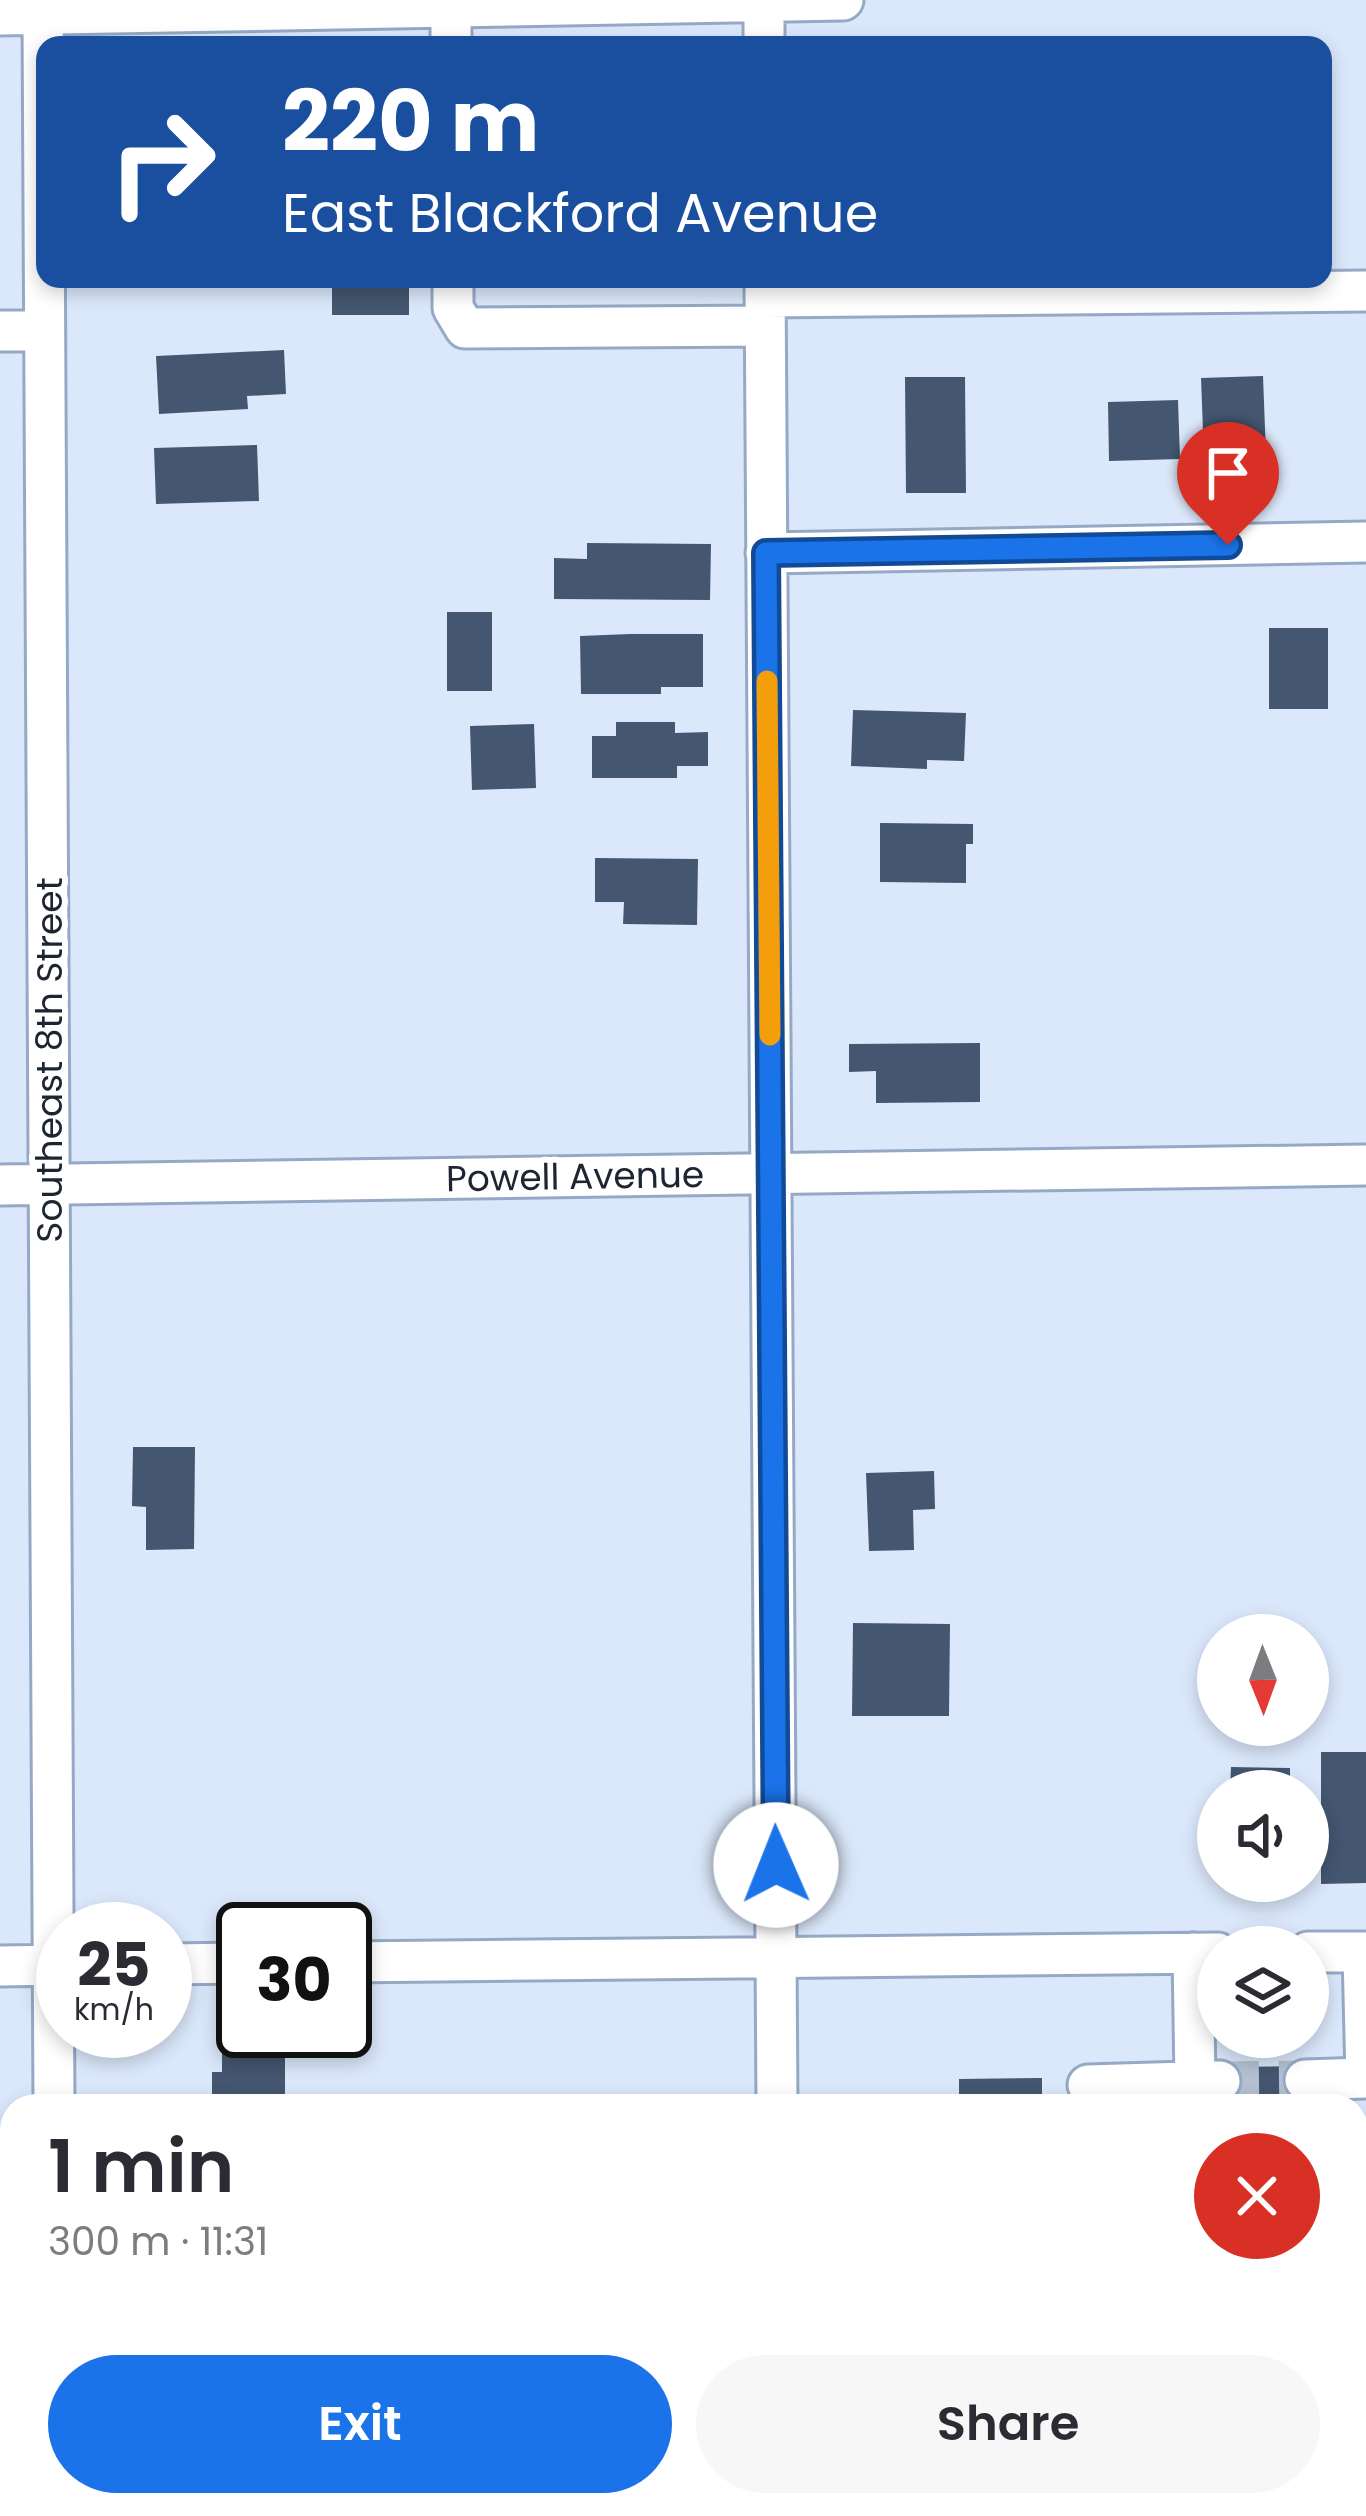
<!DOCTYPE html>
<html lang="en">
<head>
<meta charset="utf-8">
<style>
	:root { --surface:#fff; --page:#f7f7f7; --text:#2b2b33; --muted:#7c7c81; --accent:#1a73e8 }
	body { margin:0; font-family:Poppins,sans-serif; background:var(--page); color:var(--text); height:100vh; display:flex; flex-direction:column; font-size:45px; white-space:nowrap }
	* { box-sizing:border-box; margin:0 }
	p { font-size:39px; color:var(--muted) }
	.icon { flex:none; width:66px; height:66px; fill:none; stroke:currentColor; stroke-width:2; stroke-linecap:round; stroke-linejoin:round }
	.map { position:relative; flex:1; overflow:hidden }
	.details { position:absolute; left:0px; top:2094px; width:1368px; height:423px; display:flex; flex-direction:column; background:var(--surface); border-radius:36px 36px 0 0; box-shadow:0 6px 18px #0003 }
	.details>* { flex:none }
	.hud { position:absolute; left:36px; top:36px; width:1296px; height:252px; border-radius:24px; box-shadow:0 6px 18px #0003; background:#1a4fa0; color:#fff; overflow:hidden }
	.needle { width:78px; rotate:179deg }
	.tools { position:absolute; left:1197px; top:1614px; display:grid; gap:24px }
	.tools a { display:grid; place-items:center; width:132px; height:132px; border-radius:50%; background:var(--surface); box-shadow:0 6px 18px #0003; font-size:60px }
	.speed { position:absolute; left:36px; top:1902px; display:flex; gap:24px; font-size:60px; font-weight:700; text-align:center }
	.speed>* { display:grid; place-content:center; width:156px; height:156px; border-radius:50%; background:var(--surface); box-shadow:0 6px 18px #0003; line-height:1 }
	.speed small { font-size:30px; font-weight:400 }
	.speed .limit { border:6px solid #111; border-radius:18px; background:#fff; color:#111 }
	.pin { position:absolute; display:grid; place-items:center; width:102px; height:102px; color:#fff; margin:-123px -51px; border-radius:50% 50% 50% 0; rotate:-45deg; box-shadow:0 0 12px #0007 }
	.pin .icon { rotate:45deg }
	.me { position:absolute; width:132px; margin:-66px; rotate:359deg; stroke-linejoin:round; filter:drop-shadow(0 0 9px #0008) }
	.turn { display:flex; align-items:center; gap:42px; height:252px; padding:0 48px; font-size:54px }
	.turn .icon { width:156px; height:156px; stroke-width:2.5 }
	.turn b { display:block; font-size:84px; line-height:102px }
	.round { display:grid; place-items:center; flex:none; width:126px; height:126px; border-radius:63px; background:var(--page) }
	.head { display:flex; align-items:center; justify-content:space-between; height:204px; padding:0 48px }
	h1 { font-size:72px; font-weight:600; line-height:90px }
	.primary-button { display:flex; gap:24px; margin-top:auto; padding:24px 48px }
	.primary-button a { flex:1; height:138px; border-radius:72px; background:var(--accent); color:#fff; font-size:48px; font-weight:600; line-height:138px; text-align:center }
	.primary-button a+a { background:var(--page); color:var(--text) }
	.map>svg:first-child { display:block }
	.building { fill:#445670 }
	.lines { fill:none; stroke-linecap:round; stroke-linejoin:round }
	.minor-tunnel { stroke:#b5c1d2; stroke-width:39; stroke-dasharray:39 20; stroke-linecap:butt }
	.minor-casing { stroke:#95a9c7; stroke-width:45 }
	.minor { stroke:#fff; stroke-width:39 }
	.route-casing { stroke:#114b97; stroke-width:30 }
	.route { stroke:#1a73e8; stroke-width:21 }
	.slow { stroke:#f59e0b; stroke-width:21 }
	.labels { text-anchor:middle; stroke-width:12; stroke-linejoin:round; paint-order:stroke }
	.street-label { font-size:36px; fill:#1d2530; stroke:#fff }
</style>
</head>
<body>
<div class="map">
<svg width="1366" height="2516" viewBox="0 0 1366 2516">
	<rect width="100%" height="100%" fill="#dbe8fb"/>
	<path class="building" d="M332 279H409V315H332Z
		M284 350 286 394 247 396 248 409 159 414 156 356Z
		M1263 376 1266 455 1204 458 1201 378Z
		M905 377H965L966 493H906Z
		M1178 400 1180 459 1109 461 1108 402Z
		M257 445 259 501 156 504 154 448Z
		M587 543 711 544 710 600 554 599V558L587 559Z
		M447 612H492V691H447Z
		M1269 628H1328V709H1269Z
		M630 634H703V687H661V694H581L580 636Z
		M853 710 966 713 964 761 927 760V769L851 766Z
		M616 722H675V733L708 732V766H677V778H592V736H616Z
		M534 724 536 788 472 790 470 726Z
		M880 823 973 824V844H966V883L880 882Z
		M595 858 698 859 697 925 623 924 624 902H595Z
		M980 1043V1102L876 1103V1071L849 1072V1044Z
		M133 1447H195L194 1549 146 1550V1507L132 1506Z
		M934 1471 935 1509 913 1510 914 1550 869 1551 866 1473Z
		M853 1623 950 1624 949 1716H852Z
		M1321 1752H1366V1883L1321 1884Z
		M1231 1767 1290 1768V1791H1230Z
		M222 2039H285V2106H212V2072H222Z
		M1305 2066V2106H1221L1220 2067Z
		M1042 2078V2106H959V2079Z
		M1356 2158H1366V2240H1356Z
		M1356 2328H1366V2409H1356Z
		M360 2505H538L545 2516H343Z"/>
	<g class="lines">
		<path class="minor-tunnel" d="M1220 2081 1305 2080"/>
		<g class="minor-casing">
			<path id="minor" d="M764 2V45
				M451 8V45
				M0 15 843 0
				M43 15 54 2106
				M453 279V308L465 328 765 326
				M765 279 777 2106
				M765 297 1366 291
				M0 331H43
				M766 553 1366 542
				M0 1185 1366 1165
				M1308 1952H1366
				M1363 1952 1366 2078
				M1193 1953 1195 2082
				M345 1962 1218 1953
				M165 1964 243 1963
				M0 1966 63 1965
				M1305 2080 1365 2078
				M1088 2085 1220 2081
				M1356 2460 1366 2461
				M0 2471 12 2472
				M81 2505 87 2516
				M889 2516 906 2505"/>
		</g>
		<use href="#minor" class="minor"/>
	</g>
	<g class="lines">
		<g class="route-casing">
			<path id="route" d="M776 1865 766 553 1228 545"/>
		</g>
		<use href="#route" class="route"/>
		<path class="slow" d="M767 681 770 1035"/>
	</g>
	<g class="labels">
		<g class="street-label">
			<text transform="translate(49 1060) rotate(-90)" y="13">Southeast 8th Street</text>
			<text transform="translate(575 1176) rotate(-1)" y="13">Powell Avenue</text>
		</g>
	</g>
</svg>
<div class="tools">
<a><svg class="needle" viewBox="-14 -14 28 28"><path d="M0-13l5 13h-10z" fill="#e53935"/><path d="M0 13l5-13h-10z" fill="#7c7c81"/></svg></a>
<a><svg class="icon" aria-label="sound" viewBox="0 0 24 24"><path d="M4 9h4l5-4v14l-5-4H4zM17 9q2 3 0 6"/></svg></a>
<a><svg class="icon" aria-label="layers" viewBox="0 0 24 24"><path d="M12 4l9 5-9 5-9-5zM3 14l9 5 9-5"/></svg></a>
</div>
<div class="speed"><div>25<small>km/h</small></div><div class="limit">30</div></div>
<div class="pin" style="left:1228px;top:545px;background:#d93025"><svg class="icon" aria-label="arrive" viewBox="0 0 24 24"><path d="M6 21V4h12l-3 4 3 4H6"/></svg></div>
<svg class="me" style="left:776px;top:1865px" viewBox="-20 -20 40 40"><circle r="19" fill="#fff"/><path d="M0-13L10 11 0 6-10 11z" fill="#1a73e8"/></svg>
<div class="hud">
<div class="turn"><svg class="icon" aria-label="right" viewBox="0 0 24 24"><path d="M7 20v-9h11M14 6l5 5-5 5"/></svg><div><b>220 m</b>East Blackford Avenue</div></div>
</div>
<section class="details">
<div class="head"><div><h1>1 min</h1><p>300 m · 11:31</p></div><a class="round" style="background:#d93025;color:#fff"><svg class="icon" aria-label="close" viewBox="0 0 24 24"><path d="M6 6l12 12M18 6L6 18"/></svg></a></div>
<div class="primary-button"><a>Exit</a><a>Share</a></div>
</section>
</div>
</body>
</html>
